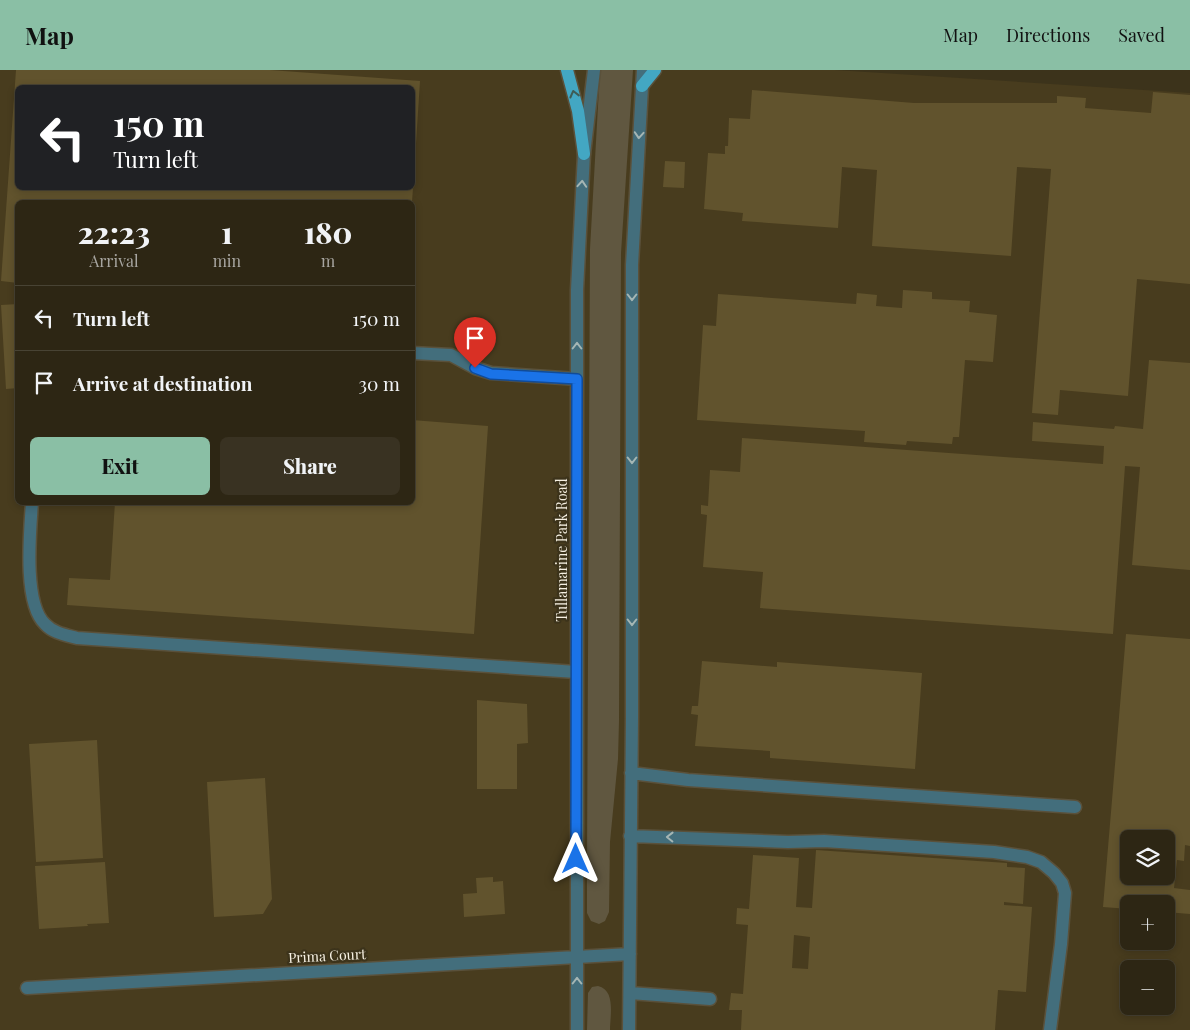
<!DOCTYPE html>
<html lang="en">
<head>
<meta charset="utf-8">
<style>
	:root { --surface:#2d2614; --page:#393222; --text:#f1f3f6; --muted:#a7a5a0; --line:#484334; --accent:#8abfa5 }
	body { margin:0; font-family:"Playfair Display",serif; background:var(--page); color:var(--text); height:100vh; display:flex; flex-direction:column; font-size:19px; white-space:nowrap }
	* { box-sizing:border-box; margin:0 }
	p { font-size:16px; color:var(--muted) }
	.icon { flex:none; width:28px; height:28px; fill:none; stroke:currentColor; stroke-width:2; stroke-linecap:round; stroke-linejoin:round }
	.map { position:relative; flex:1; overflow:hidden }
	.sheet { position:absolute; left:15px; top:130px; width:400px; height:305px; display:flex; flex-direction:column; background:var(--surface); border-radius:8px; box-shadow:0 2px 8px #0003,0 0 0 1px var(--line) }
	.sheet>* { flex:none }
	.hud { position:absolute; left:15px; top:15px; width:400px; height:105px; border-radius:8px; box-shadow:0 2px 8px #0003,0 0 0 1px var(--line); background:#202124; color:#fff; overflow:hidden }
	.buttons { position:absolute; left:1120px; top:760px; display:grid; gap:10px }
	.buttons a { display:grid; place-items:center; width:55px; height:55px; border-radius:8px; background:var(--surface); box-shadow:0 2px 8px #0003,0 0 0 1px var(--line); font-size:25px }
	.pin { position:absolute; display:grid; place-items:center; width:42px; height:42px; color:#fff; margin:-51px -21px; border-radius:50% 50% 50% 0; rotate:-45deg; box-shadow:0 0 5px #0007 }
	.pin .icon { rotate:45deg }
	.me { position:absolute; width:55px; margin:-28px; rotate:0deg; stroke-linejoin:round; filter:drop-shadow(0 0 4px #0008) }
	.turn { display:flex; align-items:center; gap:18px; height:105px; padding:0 15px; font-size:22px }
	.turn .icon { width:65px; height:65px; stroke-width:2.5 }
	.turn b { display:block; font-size:35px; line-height:42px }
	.eta { display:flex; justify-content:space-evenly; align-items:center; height:85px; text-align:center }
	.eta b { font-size:30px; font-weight:800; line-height:35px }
	.button { display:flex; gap:10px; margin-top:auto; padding:10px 15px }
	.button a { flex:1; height:58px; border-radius:8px; background:var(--accent); color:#111; font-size:20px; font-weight:800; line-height:58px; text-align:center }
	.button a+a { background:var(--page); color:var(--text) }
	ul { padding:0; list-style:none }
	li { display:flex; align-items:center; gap:15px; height:65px; padding:0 15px; border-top:1px solid var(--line) }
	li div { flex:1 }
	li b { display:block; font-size:19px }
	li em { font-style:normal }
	header { display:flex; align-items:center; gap:30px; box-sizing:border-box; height:70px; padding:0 25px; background:var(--accent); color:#111 }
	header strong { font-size:24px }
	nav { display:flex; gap:28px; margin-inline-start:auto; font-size:18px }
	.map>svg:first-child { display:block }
	.built { fill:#483c1e; fill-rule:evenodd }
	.green { fill:#605740 }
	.building { fill:#61532d; fill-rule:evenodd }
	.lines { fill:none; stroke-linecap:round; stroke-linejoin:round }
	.minor-casing { stroke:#5a513b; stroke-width:15 }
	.major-casing { stroke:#5a513b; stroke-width:15 }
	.minor { stroke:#436e7c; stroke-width:12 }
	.major { stroke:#43a7c3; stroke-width:12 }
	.oneway { stroke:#3e5c56 }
	.oneway2 { stroke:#a5b6b4 }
	.route-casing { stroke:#114b97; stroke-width:12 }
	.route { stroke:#1a73e8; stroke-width:9 }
	.labels { text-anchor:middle; stroke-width:4.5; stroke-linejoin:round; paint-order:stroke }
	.street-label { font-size:14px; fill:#f6f0e2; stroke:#3c331b }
</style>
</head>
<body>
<header>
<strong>Map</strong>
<nav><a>Map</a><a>Directions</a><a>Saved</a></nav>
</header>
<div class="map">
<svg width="1190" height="960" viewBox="0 0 1190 960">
	<rect width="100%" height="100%" fill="#3c331b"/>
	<path class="built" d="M0 0H835L1190 23V960H0ZM18 18H412V118H18ZM18 132H412V432H18ZM1129 769H1166V806H1129ZM1129 834H1166V871H1129ZM1129 899H1166V936H1129Z"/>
	<path class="green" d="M600 0H633L621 183 619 651 618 689 610 772 609 842 605 851 599 854 591 851 587 843V793L590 179Z
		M598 916C616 920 610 946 610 960H587L588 923 592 917Z"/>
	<path class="building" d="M16 0H270L420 11 414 105H412V18H18V118H413L412 132H18V213L1 211Z
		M752 20 914 33H1057V26L1086 28 1085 38 1151 43 1153 22 1190 25V214L1137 209 1128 326 1060 320 1058 345 1032 343 1051 99 1017 97 1011 186 872 176 877 100 842 97 838 158 742 151 743 143 704 139 708 83 725 84V76H728L729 48 750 49Z
		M665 91 685 92 684 118 663 117Z
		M903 220 932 222V229L970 231 969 242 997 245 993 292 965 290 959 367H953L952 374 907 371 906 375 864 372 865 361 697 350 703 255 716 256 718 224 856 234 857 223 877 225 876 236 902 238Z
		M18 234V318L6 319 1 235Z
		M1149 290 1190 293V500L1132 495 1140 397 1125 396 1113 564 760 538 763 502 703 497 707 445 701 444V435L708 436 710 400 740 402 742 368 1103 394 1104 376 1032 371 1033 352 1114 359 1115 356 1143 359Z
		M412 350 488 356 474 564 67 535 69 508 110 510 115 432H412Z
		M1126 564 1190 569V776L1185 775 1184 791 1177 790 1174 818 1190 820V844L1166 842V834H1129V839L1103 837ZM1129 769H1166V806H1129Z
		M702 591 777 597V592L922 603 915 699 770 688V681L695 676 698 645 691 644 692 636H698Z
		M477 630 527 634 528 673 517 674V719H477Z
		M97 670 103 788 36 792 29 674Z
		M265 708 272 829 263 844 214 847 207 712Z
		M816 780 1007 793V797L1025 798 1023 834 1004 832V835L1032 837 1026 922 998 920 995 960H741L742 940H729L731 923 743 924 748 855 736 854 737 838 749 839 753 785 799 788 796 837 812 838ZM794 865 810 867 808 899 792 898Z
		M105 792 109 853 87 854 88 856 39 859 35 796Z
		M493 807V812L503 811 505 844 464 847 463 824 477 823 476 808Z"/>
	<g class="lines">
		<g class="minor-casing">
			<path id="minor" d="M412 283 451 285 475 298 491 303 577 309
				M32 432C30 462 23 533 45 554 53 563 66 565 77 568L576 602
				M631 703 688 710 1075 737
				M630 766 788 772 824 771 994 782 1027 787 1041 792 1054 803 1062 813 1065 823 1061 874 1050 960
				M27 918 630 884
				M630 923 710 929
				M577 960V220L584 84 594 0
				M629 960 632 648V195L643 0"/>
		</g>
		<g class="major-casing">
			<path id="major" d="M567 0 578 41 584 84
				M642 16 655 0"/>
		</g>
		<use href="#minor" class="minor"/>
		<use href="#major" class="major"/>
	</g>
	<defs><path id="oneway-chevron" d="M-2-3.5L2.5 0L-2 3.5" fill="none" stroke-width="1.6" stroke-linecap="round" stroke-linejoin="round" transform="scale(1.25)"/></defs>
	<use class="oneway" href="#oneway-chevron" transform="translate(574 24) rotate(-104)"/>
	<g class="oneway2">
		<use href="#oneway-chevron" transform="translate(639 65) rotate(94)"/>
		<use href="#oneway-chevron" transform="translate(582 114) rotate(-86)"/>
		<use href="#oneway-chevron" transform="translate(632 227) rotate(90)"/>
		<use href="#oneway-chevron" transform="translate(577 276) rotate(-90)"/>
		<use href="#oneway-chevron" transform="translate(632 390) rotate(90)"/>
		<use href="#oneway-chevron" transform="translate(632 552) rotate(90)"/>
		<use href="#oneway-chevron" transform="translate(670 767) rotate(-179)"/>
		<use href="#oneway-chevron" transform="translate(577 911) rotate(-90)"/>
	</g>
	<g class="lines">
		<g class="route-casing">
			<path id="route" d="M475 298 491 304 577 309 576 789"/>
		</g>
		<use href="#route" class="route"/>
	</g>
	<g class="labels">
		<g class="street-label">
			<text transform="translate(562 480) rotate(-90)" y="5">Tullamarine Park Road</text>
			<text transform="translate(327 886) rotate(-3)" y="5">Prima Court</text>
		</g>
	</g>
</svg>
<div class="buttons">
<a><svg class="icon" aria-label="layers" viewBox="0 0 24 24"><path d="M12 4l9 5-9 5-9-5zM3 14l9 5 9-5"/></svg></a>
<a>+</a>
<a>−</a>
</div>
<div class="pin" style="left:475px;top:298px;background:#d93025"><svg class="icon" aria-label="arrive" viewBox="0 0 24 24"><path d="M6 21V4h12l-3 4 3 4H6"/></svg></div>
<svg class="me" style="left:576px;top:789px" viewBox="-20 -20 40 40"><path d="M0-17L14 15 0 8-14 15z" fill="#1a73e8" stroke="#fff" stroke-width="4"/></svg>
<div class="hud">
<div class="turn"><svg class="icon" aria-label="left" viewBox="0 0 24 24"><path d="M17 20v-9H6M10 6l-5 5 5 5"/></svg><div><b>150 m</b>Turn left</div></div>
</div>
<section class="sheet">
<div class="eta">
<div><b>22:23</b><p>Arrival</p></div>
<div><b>1</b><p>min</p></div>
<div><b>180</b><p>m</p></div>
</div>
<ul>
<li><svg class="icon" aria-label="left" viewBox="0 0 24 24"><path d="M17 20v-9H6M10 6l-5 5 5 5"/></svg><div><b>Turn left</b></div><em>150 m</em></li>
<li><svg class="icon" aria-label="arrive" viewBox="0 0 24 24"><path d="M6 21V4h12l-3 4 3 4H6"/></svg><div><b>Arrive at destination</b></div><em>30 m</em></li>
</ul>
<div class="button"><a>Exit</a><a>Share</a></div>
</section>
</div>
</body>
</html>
